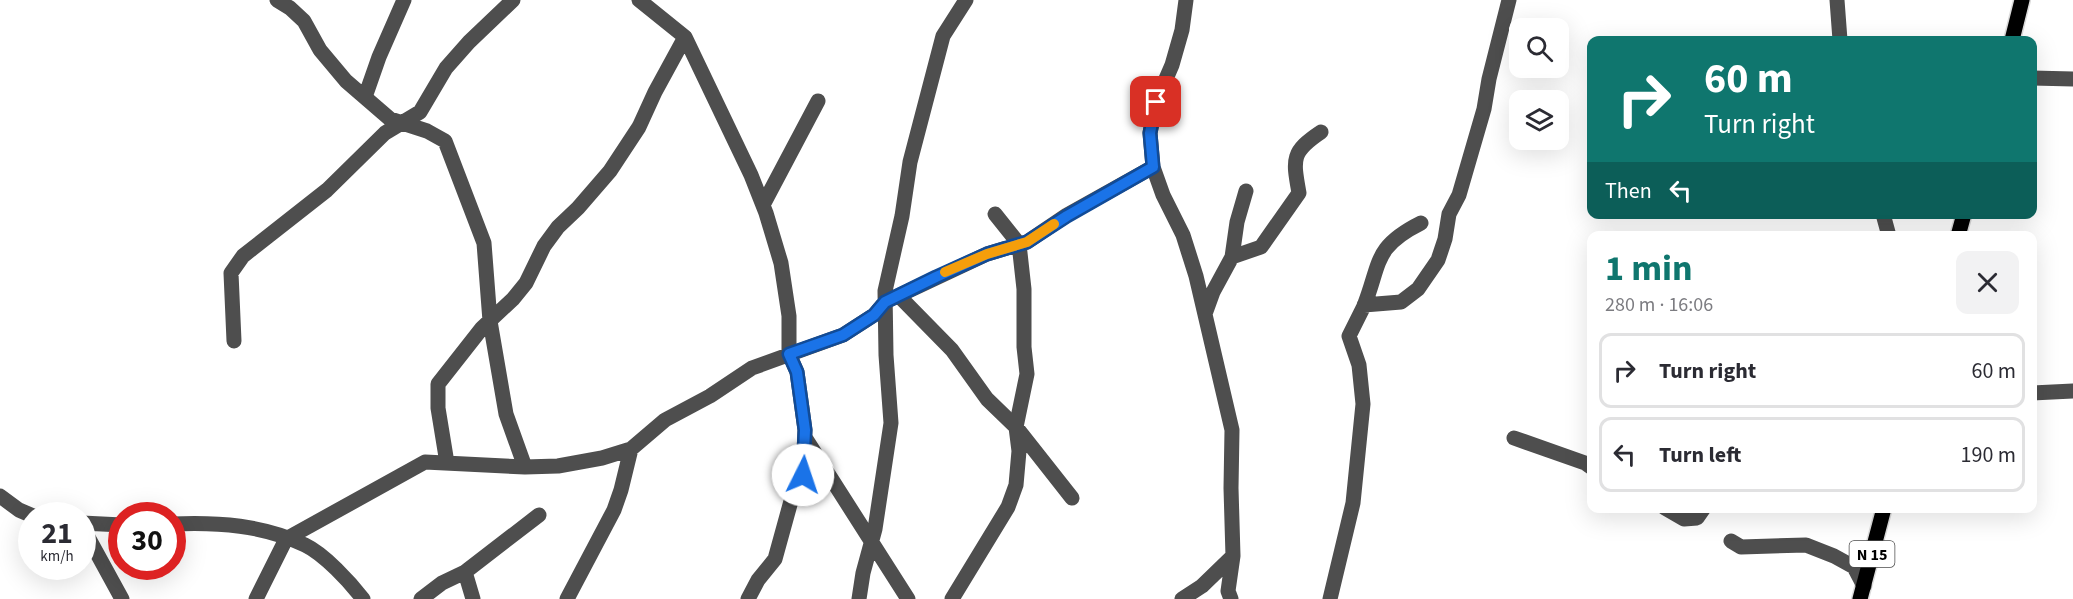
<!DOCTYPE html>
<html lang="en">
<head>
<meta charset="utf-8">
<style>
	:root { --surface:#fff; --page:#f2f2f3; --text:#2b2b33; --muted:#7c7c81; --line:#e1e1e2; --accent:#0f766e }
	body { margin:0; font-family:"Source Sans 3",sans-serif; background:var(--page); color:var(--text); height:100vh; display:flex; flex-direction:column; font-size:22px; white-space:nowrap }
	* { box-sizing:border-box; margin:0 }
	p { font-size:20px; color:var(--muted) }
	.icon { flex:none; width:33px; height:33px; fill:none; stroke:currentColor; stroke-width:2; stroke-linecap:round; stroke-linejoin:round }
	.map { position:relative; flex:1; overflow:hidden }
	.panel { position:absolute; left:1587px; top:231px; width:450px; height:282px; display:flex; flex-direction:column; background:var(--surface); border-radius:12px; box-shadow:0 6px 24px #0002 }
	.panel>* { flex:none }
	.top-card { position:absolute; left:1587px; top:36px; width:450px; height:183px; border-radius:12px; box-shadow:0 6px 24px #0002; background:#0f766e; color:#fff; overflow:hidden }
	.fabs { position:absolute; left:1509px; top:18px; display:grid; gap:12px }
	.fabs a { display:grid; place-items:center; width:60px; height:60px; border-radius:12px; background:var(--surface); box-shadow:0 6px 24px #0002; font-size:30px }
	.speed { position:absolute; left:18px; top:502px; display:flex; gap:12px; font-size:30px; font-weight:700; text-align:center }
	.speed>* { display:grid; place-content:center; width:78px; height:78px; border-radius:50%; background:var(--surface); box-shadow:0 6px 24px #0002; line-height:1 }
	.speed small { font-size:15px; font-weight:400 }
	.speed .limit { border:9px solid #d22; background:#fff; color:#111 }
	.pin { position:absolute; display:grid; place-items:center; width:51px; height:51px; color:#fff; margin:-26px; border-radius:12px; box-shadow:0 3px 9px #0006 }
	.me { position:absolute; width:66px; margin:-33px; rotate:4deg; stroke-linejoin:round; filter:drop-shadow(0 0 4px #0008) }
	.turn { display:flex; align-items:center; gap:21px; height:126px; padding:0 18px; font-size:27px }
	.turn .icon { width:78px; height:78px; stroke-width:2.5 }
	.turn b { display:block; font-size:42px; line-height:51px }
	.then { display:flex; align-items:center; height:57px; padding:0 18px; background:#0003; gap:12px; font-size:22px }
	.round { display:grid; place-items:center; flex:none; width:63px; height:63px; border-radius:12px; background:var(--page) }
	.headline { display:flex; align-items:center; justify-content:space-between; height:102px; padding:0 18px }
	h1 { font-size:36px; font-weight:700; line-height:45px; color:var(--accent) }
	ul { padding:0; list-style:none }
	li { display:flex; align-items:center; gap:18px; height:75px; margin:0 12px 9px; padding:0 6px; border:3px solid var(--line); border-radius:12px }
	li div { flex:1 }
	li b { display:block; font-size:22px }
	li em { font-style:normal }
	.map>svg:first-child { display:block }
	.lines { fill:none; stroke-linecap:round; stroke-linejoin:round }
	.major-casing { stroke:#dbdbdb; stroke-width:18 }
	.minor { stroke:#4e4e4e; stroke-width:15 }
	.major { stroke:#000; stroke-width:15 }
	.route-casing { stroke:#114b97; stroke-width:15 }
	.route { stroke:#1a73e8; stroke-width:10 }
	.slow { stroke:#f59e0b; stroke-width:10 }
	.labels { text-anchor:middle; stroke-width:5; stroke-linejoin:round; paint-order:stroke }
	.shield { fill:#fff; stroke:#4c4c4c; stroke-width:1.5 }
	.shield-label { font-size:16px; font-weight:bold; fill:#000 }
</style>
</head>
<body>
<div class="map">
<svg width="2073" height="599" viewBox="0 0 2073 599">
	<rect width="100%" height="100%" fill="#fff"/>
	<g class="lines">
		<g class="major-casing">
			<path id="major" d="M2012 40 2022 0
				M1958 236 1964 214
				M1860 599 1884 508"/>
		</g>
		<path class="minor" d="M277 0 290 8 304 21 320 50 346 81 390 119 427 131 445 141 484 243 490 321 506 414 525 467
			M639 0 685 37 751 175 766 213 781 263 789 316V354L797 372 805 430 803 475 791 501 775 559 758 580 748 599
			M1186 0 1182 30 1172 65 1156 102 1150 133 1153 167 1163 195 1183 235 1196 276 1232 430 1231 488 1233 556 1228 591 1231 599
			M1837 0 1840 40
			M2032 78 2073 79
			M365 97 379 57 404 0
			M763 205 818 101
			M1883 214 1889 236
			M1232 257 1237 222 1246 191
			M899 296 952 350 987 399 1016 427 1072 498
			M1364 305 1401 302 1418 289 1438 260 1445 239 1449 214 1459 195 1484 109 1489 79 1509 0
			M1205 314 1213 292 1232 257 1261 247 1299 193C1293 159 1291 152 1321 132
			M234 341 231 273 243 256 327 190 385 133 420 112 446 68 469 42 513 0
			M2032 393 2073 391
			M1514 438 1585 463 1592 468
			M806 439 908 599
			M447 463 438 408V384L482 328 513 299 526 283 544 246 558 227 578 208 610 171 639 127 655 92 685 37
			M0 496 19 510 33 516
			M1665 508 1684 519 1697 518 1704 508
			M82 523 122 525
			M172 524C218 522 263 525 305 545 324 554 350 582 363 599
			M82 526 122 599
			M1731 541 1741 547 1806 545 1834 556 1854 567 1864 586
			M465 572 473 599
			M256 599 286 539 425 462 525 467 558 466 602 458 631 449 665 420 710 396 752 368 843 335 874 315 885 302 987 254 1027 242 1067 215 1153 167
			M421 599 442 583 465 572 539 515
			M567 599 614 510 621 490 631 449
			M859 599 863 573 875 529 891 423 886 355 885 291 902 216 910 162 943 36 966 0
			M952 599 1008 507 1016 485 1019 451 1016 427 1027 374 1024 347V289L1019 244 995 214
			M1182 599 1202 586 1233 556
			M1330 599 1353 503 1363 404 1359 365 1349 336C1354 326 1359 316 1364 306 1381 263 1373 247 1421 223"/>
		<use href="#major" class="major"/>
	</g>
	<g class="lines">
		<g class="route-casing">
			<path id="route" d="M803 475 805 430 797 372 789 354 843 335 874 315 885 302 936 277 987 254 1027 242 1067 216 1153 167 1150 133 1156 102"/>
		</g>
		<use href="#route" class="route"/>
		<path class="slow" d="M945 272 987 254 1027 242 1054 224"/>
	</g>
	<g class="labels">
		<rect class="shield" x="1849.5" y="541" width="45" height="26" rx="4.5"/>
		<g class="shield-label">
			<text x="1872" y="560">N 15</text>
		</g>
	</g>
</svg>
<div class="fabs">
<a><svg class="icon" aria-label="search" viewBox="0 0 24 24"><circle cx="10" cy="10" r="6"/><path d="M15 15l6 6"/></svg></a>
<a><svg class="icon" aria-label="layers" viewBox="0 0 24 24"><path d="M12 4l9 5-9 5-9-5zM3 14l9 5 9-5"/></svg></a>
</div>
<div class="speed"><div>21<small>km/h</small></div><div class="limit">30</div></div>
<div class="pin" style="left:1156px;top:102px;background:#d93025"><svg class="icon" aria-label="arrive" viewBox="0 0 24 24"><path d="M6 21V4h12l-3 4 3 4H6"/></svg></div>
<svg class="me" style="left:803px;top:475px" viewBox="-20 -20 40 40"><circle r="19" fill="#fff"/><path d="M0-13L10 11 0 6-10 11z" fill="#1a73e8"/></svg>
<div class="top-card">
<div class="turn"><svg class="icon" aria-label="right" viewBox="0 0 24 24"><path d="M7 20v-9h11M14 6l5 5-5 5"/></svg><div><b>60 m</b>Turn right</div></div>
<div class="then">Then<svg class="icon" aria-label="left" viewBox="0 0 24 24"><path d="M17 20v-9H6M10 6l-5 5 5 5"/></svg></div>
</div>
<section class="panel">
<div class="headline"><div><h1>1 min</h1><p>280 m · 16:06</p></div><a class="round"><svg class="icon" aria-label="close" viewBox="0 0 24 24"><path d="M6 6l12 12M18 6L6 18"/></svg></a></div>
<ul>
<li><svg class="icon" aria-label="right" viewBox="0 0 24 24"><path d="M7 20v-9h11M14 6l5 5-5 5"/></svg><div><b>Turn right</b></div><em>60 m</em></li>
<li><svg class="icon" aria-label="left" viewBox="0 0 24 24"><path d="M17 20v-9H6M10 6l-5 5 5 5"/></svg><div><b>Turn left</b></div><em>190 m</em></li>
</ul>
</section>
</div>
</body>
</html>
